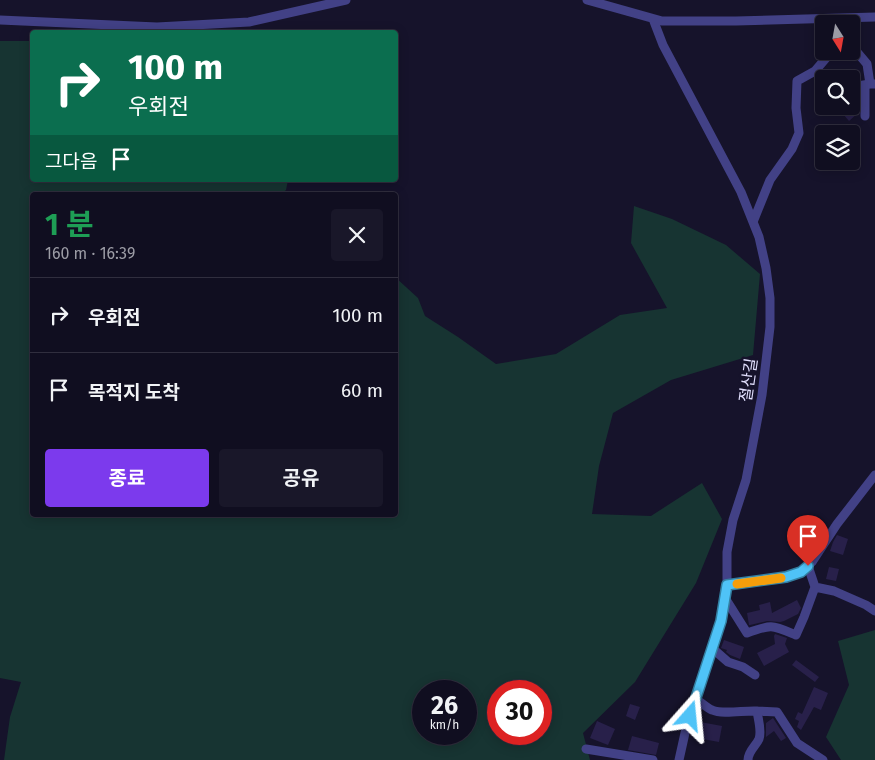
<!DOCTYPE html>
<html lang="ko">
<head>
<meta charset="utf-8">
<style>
	:root { --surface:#100e20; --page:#191729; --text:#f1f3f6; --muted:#9c9ca5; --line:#302e3e; --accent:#7c3aed }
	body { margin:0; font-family:"Fira Sans","Noto Sans KR",sans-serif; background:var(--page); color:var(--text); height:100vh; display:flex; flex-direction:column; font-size:19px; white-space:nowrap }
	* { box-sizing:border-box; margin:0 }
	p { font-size:16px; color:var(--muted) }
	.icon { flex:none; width:28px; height:28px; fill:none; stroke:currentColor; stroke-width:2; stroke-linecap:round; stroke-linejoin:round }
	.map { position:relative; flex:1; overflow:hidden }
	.drawer { position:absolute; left:30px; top:192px; width:368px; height:325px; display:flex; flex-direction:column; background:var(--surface); border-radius:5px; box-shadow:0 2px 12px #0003,0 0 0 1px var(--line) }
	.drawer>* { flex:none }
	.hud { position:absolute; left:30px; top:30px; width:368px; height:152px; border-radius:5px; box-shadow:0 2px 12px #0003,0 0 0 1px var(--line); background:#0b6e4f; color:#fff; overflow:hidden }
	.needle { width:32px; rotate:169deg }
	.fabs { position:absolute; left:815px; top:15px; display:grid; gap:10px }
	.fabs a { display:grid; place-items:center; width:45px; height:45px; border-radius:5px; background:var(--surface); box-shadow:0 2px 12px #0003,0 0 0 1px var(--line); font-size:25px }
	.speed { position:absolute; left:412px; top:680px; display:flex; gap:10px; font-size:25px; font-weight:700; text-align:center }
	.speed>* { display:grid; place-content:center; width:65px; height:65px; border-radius:50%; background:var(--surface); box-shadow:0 2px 12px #0003,0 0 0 1px var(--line); line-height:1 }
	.speed small { font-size:12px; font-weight:400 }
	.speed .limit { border:8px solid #d22; background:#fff; color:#111 }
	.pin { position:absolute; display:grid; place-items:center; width:42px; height:42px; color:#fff; margin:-51px -21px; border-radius:50% 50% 50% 0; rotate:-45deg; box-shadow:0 0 5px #0007 }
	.pin .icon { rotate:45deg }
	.me { position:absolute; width:55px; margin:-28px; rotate:18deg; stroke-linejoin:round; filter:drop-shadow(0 0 4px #0008) }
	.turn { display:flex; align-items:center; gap:18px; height:105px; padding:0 15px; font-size:22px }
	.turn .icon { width:65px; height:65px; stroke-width:2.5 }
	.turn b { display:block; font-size:35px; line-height:42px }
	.then { display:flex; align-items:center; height:48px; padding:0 15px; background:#0003; gap:10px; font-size:19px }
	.round { display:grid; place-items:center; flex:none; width:52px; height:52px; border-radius:5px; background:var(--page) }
	.head { display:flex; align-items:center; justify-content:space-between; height:85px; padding:0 15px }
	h1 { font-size:30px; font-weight:700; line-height:38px; color:#1e9e55 }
	.action { display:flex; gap:10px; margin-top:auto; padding:10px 15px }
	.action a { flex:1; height:58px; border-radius:5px; background:var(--accent); color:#fff; font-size:20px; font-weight:700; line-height:58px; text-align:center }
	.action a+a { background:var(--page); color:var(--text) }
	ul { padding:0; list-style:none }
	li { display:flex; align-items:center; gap:15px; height:75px; padding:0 15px; border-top:1px solid var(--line) }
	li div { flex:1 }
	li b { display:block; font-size:19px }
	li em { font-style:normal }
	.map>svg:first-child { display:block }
	.green { fill:#173432; fill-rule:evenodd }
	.building { fill:#28204a }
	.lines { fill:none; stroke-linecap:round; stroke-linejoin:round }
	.street { stroke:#424186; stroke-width:9 }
	.route-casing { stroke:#337fa1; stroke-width:12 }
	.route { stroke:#4fc3f7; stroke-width:9 }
	.slow { stroke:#f59e0b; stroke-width:9 }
	.labels { text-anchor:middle; stroke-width:5; stroke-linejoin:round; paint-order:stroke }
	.street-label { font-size:16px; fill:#e1dffd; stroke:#16132b }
</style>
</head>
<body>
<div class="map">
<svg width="875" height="760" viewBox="0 0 875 760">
	<rect width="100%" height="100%" fill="#16132b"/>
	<path class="green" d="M0 41H32V180H288L286 190 280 195H32V515H395V277L418 298 425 316 458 337 496 364 556 354 620 315 667 308 631 243 634 206 672 219 726 245 760 274 753 355 671 380 613 413 599 466 592 514 651 516 702 483 722 519 696 583 635 682 583 733 590 760H4L10 717 21 682 0 678ZM424 691H466V734H424ZM499 691H541V734H499Z
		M875 630V760H841L826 737 849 685 838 641Z"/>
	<path class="building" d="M854 102 859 107V112L849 121 843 114Z
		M837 535 848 539 843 555 830 551 833 542Z
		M829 567 839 569 836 581 826 579Z
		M797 600 801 608 798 614 784 621 780 622 767 621 750 625H749L747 613 760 610 759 605 770 602 772 613Z
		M775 634 787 638 785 644 789 652 764 666 757 653 775 644 774 636Z
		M724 640 744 647 740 659 730 655 726 652 727 650 721 648Z
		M796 660 819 677 815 682 792 665Z
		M814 687 828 693 821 710 814 707 801 730 797 727 799 721 795 719 798 712 802 714Z
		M630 704 640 707 635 720 626 716Z
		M773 718 786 738 781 741 774 731 766 737V723Z
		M597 721 615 729 608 745 590 738Z
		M700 722 722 726 719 742 697 738Z
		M632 736 659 743 656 755 628 750Z"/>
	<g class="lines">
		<path class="street" d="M587 0 662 21H736L875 17
			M653 19 663 45 741 192 759 237 766 268 770 298V327L762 395 746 480 733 520 727 552V585L721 621 685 733 679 760
			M0 20 157 27 249 22 346 0
			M851 45 867 64 870 84H875
			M851 87 870 84
			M865 116V85
			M753 222 770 180 792 149 799 133 796 108 797 81 815 71 832 51
			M808 566 815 587 834 591 866 605 875 611
			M727 585 786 577 794 575 801 572 812 562 837 524 875 475
			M725 598 747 633C772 624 772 625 796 635L804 617 815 587
			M712 648 728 662 743 667 755 675
			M696 699C701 702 707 708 712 710 723 715 745 710 757 711 758 719 762 731 759 739 756 746 748 751 748 760
			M757 711 777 712 797 743 823 760
			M586 749 653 760"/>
	</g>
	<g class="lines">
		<g class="route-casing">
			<path id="route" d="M690 716 721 621 727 585 786 577 801 572 808 566"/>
		</g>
		<use href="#route" class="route"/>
		<path class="slow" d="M737 584 781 578"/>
	</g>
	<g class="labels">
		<g class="street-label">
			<text transform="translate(748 380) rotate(-82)" y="6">절산길</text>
		</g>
	</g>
</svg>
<div class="fabs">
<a><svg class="needle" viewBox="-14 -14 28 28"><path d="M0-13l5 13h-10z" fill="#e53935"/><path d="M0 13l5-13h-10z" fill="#9c9ca5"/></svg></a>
<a><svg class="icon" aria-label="search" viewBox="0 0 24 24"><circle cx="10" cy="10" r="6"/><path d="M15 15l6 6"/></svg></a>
<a><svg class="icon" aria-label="layers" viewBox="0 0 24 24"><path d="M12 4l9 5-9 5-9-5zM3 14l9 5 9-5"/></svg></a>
</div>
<div class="speed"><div>26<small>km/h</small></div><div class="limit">30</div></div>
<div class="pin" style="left:808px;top:566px;background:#d93025"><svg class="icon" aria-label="arrive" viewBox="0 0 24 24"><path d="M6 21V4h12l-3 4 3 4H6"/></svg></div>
<svg class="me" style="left:690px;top:716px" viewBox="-20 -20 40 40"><path d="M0-17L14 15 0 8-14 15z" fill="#4fc3f7" stroke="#fff" stroke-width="4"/></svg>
<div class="hud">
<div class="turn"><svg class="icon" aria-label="right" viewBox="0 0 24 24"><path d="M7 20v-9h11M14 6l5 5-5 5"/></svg><div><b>100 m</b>우회전</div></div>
<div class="then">그다음<svg class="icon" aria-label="arrive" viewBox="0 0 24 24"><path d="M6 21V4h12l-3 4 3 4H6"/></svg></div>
</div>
<section class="drawer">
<div class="head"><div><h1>1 분</h1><p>160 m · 16:39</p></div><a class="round"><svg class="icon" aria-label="close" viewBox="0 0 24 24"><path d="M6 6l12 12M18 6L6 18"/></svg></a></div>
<ul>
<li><svg class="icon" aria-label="right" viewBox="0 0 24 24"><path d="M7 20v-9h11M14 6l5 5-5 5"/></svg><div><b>우회전</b></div><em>100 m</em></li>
<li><svg class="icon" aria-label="arrive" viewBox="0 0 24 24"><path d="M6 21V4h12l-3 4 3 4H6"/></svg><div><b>목적지 도착</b></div><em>60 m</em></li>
</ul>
<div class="action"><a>종료</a><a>공유</a></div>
</section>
</div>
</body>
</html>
